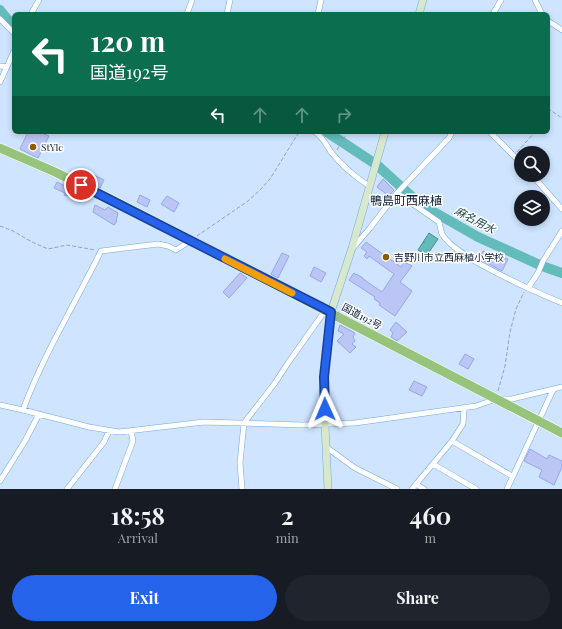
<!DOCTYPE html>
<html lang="en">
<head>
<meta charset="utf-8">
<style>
	:root { --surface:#171b24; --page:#20242c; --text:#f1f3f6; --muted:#9ea1a6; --accent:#2563eb }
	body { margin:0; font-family:"Playfair Display","Noto Sans JP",serif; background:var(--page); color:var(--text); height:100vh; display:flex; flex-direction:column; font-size:15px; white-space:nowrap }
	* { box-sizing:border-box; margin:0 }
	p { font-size:13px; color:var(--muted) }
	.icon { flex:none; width:22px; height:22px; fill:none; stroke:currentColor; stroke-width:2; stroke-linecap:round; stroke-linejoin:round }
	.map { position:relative; height:489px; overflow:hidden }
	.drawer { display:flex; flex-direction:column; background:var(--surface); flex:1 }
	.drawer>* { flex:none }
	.guide { position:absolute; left:12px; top:12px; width:538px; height:122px; border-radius:6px; box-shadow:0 2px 6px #0003; background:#0b6e4f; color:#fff; overflow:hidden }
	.fabs { position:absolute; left:514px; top:146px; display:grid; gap:8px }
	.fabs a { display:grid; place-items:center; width:36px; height:36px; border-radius:50%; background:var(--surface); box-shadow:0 2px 6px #0003; font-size:20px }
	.pin { position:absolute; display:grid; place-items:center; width:34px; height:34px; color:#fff; margin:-17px; border:2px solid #fff; border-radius:50%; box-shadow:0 1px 4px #0007 }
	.me { position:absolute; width:44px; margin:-22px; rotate:359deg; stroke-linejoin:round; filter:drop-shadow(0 0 3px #0008) }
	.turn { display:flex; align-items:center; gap:14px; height:84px; padding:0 12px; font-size:18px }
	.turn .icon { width:52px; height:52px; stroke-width:2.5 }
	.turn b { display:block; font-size:28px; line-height:34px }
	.lanes { display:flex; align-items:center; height:38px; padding:0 12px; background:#0003; justify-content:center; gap:20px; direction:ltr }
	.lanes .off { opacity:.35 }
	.eta { display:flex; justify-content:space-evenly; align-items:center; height:68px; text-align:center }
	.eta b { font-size:24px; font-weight:700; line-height:28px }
	.cta { display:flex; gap:8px; margin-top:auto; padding:8px 12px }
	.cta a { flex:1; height:46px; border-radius:24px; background:var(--accent); color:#fff; font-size:16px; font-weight:700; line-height:46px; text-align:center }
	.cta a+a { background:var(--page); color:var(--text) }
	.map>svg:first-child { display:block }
	.water { fill:url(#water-ripples); stroke:#478c92 }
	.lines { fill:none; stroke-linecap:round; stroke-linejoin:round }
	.river { stroke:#63bcba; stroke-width:10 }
	.building { fill:#bbc6f4; stroke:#95a6f0 }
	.minor-casing { stroke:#74a8e8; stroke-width:6 }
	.secondary-casing { stroke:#74a8e8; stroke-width:8 }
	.trunk-casing { stroke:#fff; stroke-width:10 }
	.path { stroke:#8fa4be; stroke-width:1; stroke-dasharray:4 2; stroke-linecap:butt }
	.minor { stroke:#fff; stroke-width:5 }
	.secondary { stroke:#d8e8cd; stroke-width:7 }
	.trunk { stroke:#98c37a; stroke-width:9 }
	.path-bridge { stroke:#8fa4be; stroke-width:1; stroke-dasharray:4 2; stroke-linecap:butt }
	.route-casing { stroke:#184099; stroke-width:10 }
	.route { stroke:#2563eb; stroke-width:7 }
	.slow { stroke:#f59e0b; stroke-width:7 }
	.poi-dot { fill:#8b5c02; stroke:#fff; stroke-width:1.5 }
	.labels { text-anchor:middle; stroke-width:3; stroke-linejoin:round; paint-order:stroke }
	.poi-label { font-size:10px; fill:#071b34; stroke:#fff; text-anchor:start }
	.street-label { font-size:10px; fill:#071b34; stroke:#fff }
	.water-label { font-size:11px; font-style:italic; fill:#224b4b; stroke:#fff }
	.quarter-label { font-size:12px; fill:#071b34; stroke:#fff }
</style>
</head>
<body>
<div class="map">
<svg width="562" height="489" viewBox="0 0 562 489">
	<defs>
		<pattern id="water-ripples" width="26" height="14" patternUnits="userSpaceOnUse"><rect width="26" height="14" fill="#63bcba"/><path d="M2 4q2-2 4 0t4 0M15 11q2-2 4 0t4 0" fill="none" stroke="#54a1a0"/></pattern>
	</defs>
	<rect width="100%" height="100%" fill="#cee4ff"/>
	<path class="water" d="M429 233 438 239 427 255 418 250Z"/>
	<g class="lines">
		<path class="river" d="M0 10 8 20 14 24
			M327 132 377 165 420 204 478 237 542 266 562 273"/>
	</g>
	<path class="building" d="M28 132H40L49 136 38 158 20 149Z
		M90 173 104 180 100 188 86 181Z
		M383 179 394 190 389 196 377 187Z
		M57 182 71 189 67 196 64 195 65 193 54 188Z
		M140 195 150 200 147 207 137 202Z
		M167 196 179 203 174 212 161 204Z
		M95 205 105 210 108 207 118 213 116 221H117L114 225 93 212Z
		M366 242 401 267 404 262 412 266 400 282 412 291 395 316 379 305 380 303 374 299 375 297 349 280 354 273 356 275V274L363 278V279L382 292 394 274 369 256 367 259 364 256 367 252 361 248Z
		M483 251 496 258 499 253 503 254 502 257 508 259 502 271 480 259Z
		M282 253 289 256 278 278 271 274Z
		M314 267 326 273 321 282 310 276Z
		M240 273 247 278 229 298 223 292Z
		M396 322 407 332 397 341 391 337 393 333 390 330Z
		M340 325 355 333 353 337 355 341 352 344 356 347 350 353 337 341 344 334 338 331Z
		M465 354 474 359 468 369 459 364Z
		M414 381 427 387 422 396 409 390Z
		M530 449 547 459 549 455 562 461V467L554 485 539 477 542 470 524 461Z"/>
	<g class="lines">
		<g class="minor-casing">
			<path id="minor" d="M535 0 542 14
				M31 14 39 0
				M187 14 192 0
				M227 14 230 0
				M318 14 321 0
				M493 14 501 0
				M0 19 14 33
				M548 21 562 30
				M0 66 7 67
				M0 82 14 51
				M315 132C323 137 326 145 331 152 342 166 354 176 369 186
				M490 132 521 163
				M532 175 562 209
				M397 193 439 222C440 226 441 231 442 234 455 257 536 292 562 303
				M353 248 370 228 397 193 449 138 452 132
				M528 288 538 273 543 261 562 231
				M0 405 23 410 89 427 119 432 204 422 303 425 355 423 476 406 496 399H512L562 387
				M23 410C43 355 75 304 101 251L158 244 168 246 176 250 190 241
				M452 441 512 476
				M326 447 355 468 397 489
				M433 464 476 489
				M0 481 25 441 39 414
				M416 484 424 489
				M67 489 104 442 109 431
				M115 489 133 441 131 431
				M242 489 240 463 244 423 275 383 288 363 322 315 330 312
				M412 489 452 441 463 424 464 408
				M507 489 553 390"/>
		</g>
		<g class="secondary-casing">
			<path id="secondary" d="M419 14 423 0
				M328 489 325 425 324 377 331 312 352 248 385 132"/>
		</g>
		<g class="trunk-casing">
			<path id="trunk" d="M0 148 55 172 120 204 562 433"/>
		</g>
		<path class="path" d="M548 112 550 110 562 118
			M337 150 346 135
			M517 152 535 132
			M0 226 13 231 32 242 48 249 67 245 95 250
			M197 236 248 201 261 189 270 179 299 132
			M498 391 505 366 510 332 516 309 524 292"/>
		<use href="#minor" class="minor"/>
		<use href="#secondary" class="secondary"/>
		<use href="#trunk" class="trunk"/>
		<path class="path-bridge" d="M336 321 339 311"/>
	</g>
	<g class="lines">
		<g class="route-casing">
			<path id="route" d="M81 185 331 312 324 377 325 409"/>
		</g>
		<use href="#route" class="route"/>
		<path class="slow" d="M225 259 292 293"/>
	</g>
	<g class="poi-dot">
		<circle cx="33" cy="147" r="4"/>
		<circle cx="386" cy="257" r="4"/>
	</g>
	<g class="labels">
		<g class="poi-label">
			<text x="41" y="151">StYle</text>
			<text x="394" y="261">吉野川市立西麻植小学校</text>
		</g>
		<g class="street-label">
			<text transform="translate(362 316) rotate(28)" y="4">国道192号</text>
		</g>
		<g class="water-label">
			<text transform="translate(475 220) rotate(28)" y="4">麻名用水</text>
		</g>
		<g class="quarter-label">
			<text x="406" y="205">鴨島町西麻植</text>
		</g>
	</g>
</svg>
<div class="fabs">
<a><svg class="icon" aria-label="search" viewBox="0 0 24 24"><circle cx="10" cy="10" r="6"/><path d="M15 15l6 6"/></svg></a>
<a><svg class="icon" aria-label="layers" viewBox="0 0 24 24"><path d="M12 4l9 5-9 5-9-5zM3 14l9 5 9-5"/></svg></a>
</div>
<div class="pin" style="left:81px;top:185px;background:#d93025"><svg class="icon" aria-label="arrive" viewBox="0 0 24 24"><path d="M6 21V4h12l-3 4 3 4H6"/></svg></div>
<svg class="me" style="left:325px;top:409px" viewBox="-20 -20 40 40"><path d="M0-17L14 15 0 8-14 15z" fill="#2563eb" stroke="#fff" stroke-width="4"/></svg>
<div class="guide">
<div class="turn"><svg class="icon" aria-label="left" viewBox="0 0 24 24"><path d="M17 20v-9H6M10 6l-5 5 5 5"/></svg><div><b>120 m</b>国道192号</div></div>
<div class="lanes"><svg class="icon" aria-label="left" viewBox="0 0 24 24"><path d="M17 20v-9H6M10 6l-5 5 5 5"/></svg><svg class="icon off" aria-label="ahead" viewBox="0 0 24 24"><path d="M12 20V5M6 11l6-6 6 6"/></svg><svg class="icon off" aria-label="ahead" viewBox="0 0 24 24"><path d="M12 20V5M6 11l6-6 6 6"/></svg><svg class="icon off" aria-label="right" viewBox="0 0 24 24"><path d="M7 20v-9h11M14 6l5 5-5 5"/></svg></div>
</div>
</div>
<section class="drawer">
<div class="eta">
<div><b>18:58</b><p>Arrival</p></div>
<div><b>2</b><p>min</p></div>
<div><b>460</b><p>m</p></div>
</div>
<div class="cta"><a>Exit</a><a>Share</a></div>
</section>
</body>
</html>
